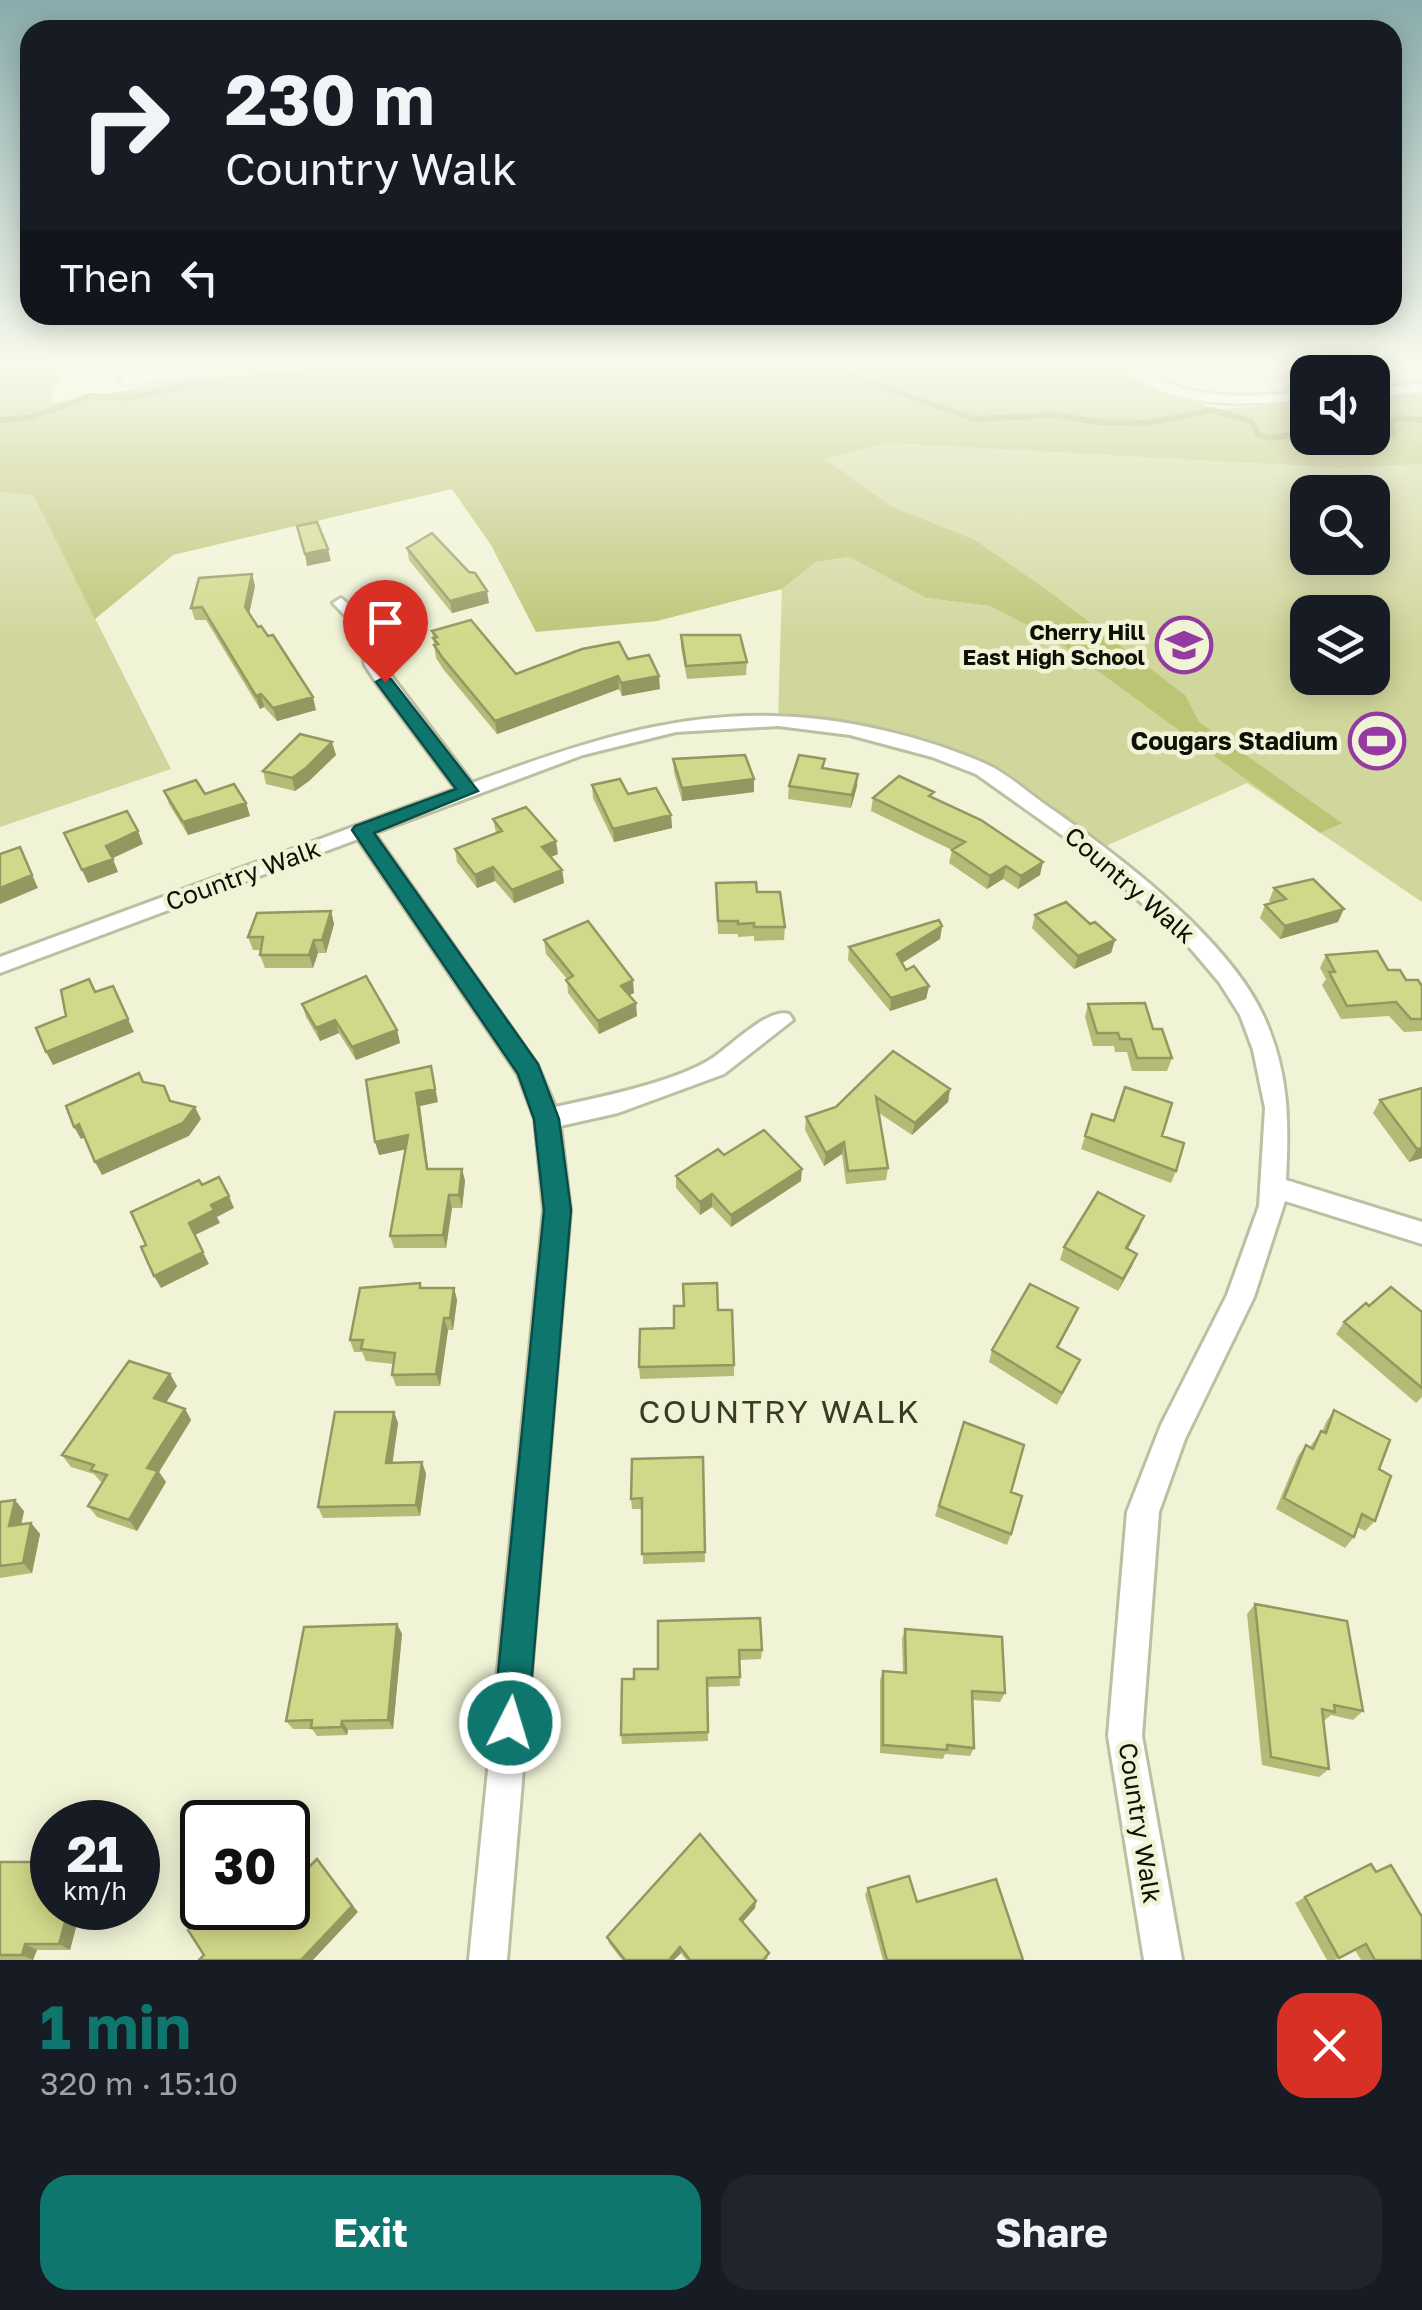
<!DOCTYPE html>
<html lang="en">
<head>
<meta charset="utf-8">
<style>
	:root { --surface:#171b24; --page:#20242c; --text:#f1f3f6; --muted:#9ea1a6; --accent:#0f766e }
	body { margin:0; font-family:"Golos Text",sans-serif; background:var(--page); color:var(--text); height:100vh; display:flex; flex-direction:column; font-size:38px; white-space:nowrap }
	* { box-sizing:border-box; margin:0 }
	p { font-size:32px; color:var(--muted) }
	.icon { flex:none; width:55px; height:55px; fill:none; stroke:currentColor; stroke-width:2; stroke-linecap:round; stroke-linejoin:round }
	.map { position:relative; height:1960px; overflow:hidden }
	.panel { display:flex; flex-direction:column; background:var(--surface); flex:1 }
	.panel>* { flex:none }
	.banner { position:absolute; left:20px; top:20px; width:1382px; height:305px; border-radius:30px; box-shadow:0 5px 25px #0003; background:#171b24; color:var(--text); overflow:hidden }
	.buttons { position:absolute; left:1290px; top:355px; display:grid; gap:20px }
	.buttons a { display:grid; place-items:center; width:100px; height:100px; border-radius:20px; background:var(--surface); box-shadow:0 5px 25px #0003; font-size:50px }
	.speed { position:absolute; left:30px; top:1800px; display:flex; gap:20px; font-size:50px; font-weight:700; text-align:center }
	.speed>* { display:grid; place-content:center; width:130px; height:130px; border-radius:50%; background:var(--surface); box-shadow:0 5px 25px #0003; line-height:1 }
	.speed small { font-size:25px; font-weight:400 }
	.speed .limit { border:5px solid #111; border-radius:15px; background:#fff; color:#111 }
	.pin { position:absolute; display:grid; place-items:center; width:85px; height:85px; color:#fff; margin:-102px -42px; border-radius:50% 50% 50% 0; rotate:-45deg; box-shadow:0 0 10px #0007 }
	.pin .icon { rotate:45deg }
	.me { position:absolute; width:110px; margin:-55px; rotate:5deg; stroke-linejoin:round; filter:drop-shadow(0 0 8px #0008) }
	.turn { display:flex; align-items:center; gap:35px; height:210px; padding:0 40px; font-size:45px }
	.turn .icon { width:130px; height:130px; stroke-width:2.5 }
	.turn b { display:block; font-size:70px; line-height:85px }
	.then { display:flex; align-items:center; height:95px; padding:0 40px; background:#0003; gap:20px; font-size:38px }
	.round { display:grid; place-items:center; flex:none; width:105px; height:105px; border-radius:30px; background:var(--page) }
	.overview { display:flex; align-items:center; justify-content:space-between; height:170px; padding:0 40px }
	h1 { font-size:60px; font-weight:700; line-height:75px; color:var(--accent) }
	.action { display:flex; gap:20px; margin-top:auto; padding:20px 40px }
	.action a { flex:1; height:115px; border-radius:30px; background:var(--accent); color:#fff; font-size:40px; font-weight:700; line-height:115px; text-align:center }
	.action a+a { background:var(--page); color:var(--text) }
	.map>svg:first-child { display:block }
	.green { fill:#d1d69c; fill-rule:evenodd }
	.forest { fill:#bec476 }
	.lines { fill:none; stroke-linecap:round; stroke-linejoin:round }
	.stream { stroke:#9aa052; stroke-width:6 }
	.minor-casing { stroke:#bcbfa1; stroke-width:6 }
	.minor { fill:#fff; fill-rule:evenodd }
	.wall { fill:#b5ba76 }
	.shaded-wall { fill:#939760 }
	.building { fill:#d2d889; stroke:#939760; stroke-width:2.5 }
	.route { fill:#0f766e; stroke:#0a4d48; stroke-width:2.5 }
	.labels { text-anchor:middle; stroke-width:9; stroke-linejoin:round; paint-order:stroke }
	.far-poi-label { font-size:22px; font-weight:bold; fill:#0f1006; stroke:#f0f3d5; text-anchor:end }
	.poi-label { font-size:25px; font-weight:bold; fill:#0f1006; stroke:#f0f3d5; text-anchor:end }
	.street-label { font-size:25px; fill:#0f1006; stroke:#f0f3d5 }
	.near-neighbourhood-label { font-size:32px; letter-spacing:2.5px; fill:#3a3c23; stroke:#f0f3d5 }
</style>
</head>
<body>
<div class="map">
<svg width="1422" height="1960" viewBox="0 0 1422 1960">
	<rect width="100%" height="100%" fill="#f0f3d5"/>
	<path class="green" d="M888 443 1342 468 1422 464V902L1247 783 1097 850 983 770 851 730 778 721 782 589 816 562 849 557 926 598 990 606 1047 635 824 459ZM1308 492H1372V558H1308ZM1308 612H1372V678H1308Z
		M0 492 33 495 171 769 0 827Z"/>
	<path class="forest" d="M0 368H63L49 403 206 377 307 368H1136L1213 410 1307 402 1308 438H1372L1373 396 1422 392V464L1342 468 888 443 825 459 892 507 975 540 1051 593 1185 695 1199 722 1342 823 1320 833 1054 639 990 606 926 598 849 557 816 562 782 589 657 621 536 632 491 545 452 489 173 555 95 619 33 495 0 492Z"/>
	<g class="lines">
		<path class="stream" d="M829 368 974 419 1054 415 1099 422 1149 423 1212 410 1251 421 1258 434 1269 438 1308 433
			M0 420 33 417 90 396 128 398 212 381 354 368
			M1372 434H1393L1391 422 1399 418 1422 420"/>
		<g class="minor-casing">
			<path id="minor" d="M209 368H256L126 385 120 381 126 377Z
				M1122 368C1146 368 1165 385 1189 390 1227 399 1268 395 1308 392V400C1245 405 1173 410 1122 368Z
				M1422 384V392L1372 396V388Z
				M341 598 373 625 383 665 472 783C570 747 667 713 773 716 842 717 923 736 986 764 1006 773 1025 790 1043 803 1114 852 1228 937 1264 1017 1289 1073 1289 1120 1286 1180L1422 1222V1244L1285 1201 1254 1297 1185 1439 1159 1512 1142 1736 1182 1960H1144L1108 1736 1127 1512 1161 1425 1227 1295 1259 1206 1265 1108 1253 1050 1240 1015 1219 982 1191 949 1090 855 976 774 932 757 850 735 778 726 676 732 583 755 374 833 537 1065 555 1107C597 1098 675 1082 711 1059 730 1047 768 1007 789 1014L793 1020 724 1074 618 1113 560 1126 570 1210 507 1960H469L544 1210 535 1119 518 1074 358 839 0 973V957L456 789 376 682 365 665 359 630 333 603Z"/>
		</g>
		<use href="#minor" class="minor"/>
	</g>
	<path class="wall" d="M407 548 469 572 489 603 452 613 409 560Z
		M252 574 255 586 249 614 316 710 277 721 264 707 260 709 206 620H195L191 608Z
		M432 631 516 674 628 659 660 689 622 696 619 689 497 734 444 670 436 658Z
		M681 635 747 662 746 675 687 679 681 647Z
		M336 755 309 781 295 791 266 784 263 771Z
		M673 759 754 792 682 801 674 772Z
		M825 769 857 786 851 808 788 799 789 786Z
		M592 785 628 794 671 815 672 828 614 842 593 798Z
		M164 791 246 803 250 816 188 835 169 804Z
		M873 798H933L1040 875 1018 889 1003 879 987 889 949 863 952 850 871 811Z
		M493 819 558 854 551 857 562 870 564 883 514 903 495 881 477 888 457 862 455 849 496 833Z
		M716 883 757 892 785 927 784 940 754 941V936L738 937V934H718Z
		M1274 888 1338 922 1280 939 1260 918 1265 905 1271 903 1269 901Z
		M331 911 334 924 326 953H318L313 968H265L260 955 261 950H253L248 937Z
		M1035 915 1090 924 1115 940 1111 953 1074 969 1032 928Z
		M942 926 940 939 902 963 906 970 929 986 926 999 890 1011 848 960 849 947Z
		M544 940 634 993 629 995 637 1016 599 1034 568 993 567 979 546 954Z
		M1326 955 1422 986V1031L1404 1032 1389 1016 1341 1019 1322 985 1326 979 1320 968Z
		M302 1004 397 1030 400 1043 356 1060 339 1033 320 1041 306 1017Z
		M1088 1004 1153 1029 1172 1058 1167 1071H1132L1127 1052H1115L1114 1046H1093L1085 1017Z
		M893 1051 950 1089 948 1102 912 1135 879 1113 888 1168 886 1180 846 1184 842 1154 824 1166 805 1130 806 1117 836 1107Z
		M366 1080 438 1102 420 1106 428 1169H462L465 1181 462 1208H452L446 1248H394L390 1236 406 1149 379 1155Z
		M1422 1088V1158L1409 1162 1373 1113 1380 1100Z
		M1092 1114 1162 1136 1176 1171 1171 1183 1081 1149Z
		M724 1155 801 1181 731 1227 712 1207 700 1215 676 1188V1176Z
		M1144 1216 1128 1249 1132 1266 1118 1291 1060 1260 1064 1247Z
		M420 1283 422 1288H454L457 1300 453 1330H448L440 1386H396L392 1375 393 1364 366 1361 362 1352H354L350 1340Z
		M1369 1306 1422 1312V1397L1416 1403 1336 1334 1344 1322Z
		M718 1310 734 1365V1376L640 1379 639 1367 674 1328Z
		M1073 1320 1058 1348 1080 1360 1057 1405 989 1362 992 1350Z
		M170 1374 177 1386 166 1402 185 1409 191 1420 159 1472 166 1482 137 1531 97 1517 88 1506 103 1482 100 1481 94 1474 71 1467 62 1455Z
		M1334 1410 1379 1469 1375 1521 1365 1531 1357 1527 1354 1537 1345 1548 1276 1509 1298 1456 1306 1445 1310 1447 1321 1431 1322 1432 1326 1422Z
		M394 1412 398 1423 392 1463 422 1462 426 1474 420 1516 323 1518 318 1507Z
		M964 1422 1011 1492V1534L1007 1545 935 1516Z
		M703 1457 705 1562 643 1564 642 1509H632L631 1499Z
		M0 1502 24 1511 21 1524 31 1523 40 1534 32 1573 0 1578Z
		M1255 1604 1363 1711 1353 1720 1331 1715 1325 1720H1323L1329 1769 1319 1777 1262 1765 1247 1614Z
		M658 1621 762 1650 761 1659 739 1660 740 1686 707 1687 708 1741 622 1744 621 1735 634 1679 658 1669Z
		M397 1624 402 1634 393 1729 348 1730 347 1735 317 1736 312 1729H293L286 1721Z
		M905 1629 1005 1693 1000 1702 972 1700 974 1748 970 1756 945 1754 943 1759 880 1753V1680L883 1671 903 1673 902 1639Z
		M0 1862H44L52 1867V1908H81L70 1950H37L33 1960H0Z
		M1376 1872 1422 1960H1361L1355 1950 1335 1960H1327L1295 1903 1305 1897Z
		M868 1888 917 1902 1023 1960H883L865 1895Z
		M756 1901 755 1908 743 1922 768 1958 766 1960H686L681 1953 674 1960H622L609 1943 607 1937Z"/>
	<path class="shaded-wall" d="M328 549 331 561 307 566 305 554Z
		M252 574 255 586 248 619 245 607Z
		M487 591 489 603 452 613 450 601Z
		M618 676 619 689 497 734 495 721Z
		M659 676 660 689 622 696 621 683Z
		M261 694 264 707 260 709 256 696Z
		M313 697 316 710 277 721 273 708Z
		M332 742 336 755 309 781 295 791 292 778Z
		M858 774 857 786 851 808 852 795Z
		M754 779V792L682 801V788Z
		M246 803 250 816 188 835 183 822Z
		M671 815 672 828 614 842 613 829Z
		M138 831 143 844 111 859 106 846Z
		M556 841 558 854 544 860 542 847Z
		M20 847 38 888 0 904V888Z
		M113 859 118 872 88 883 82 870Z
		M1043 862 1040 875 1018 889 1021 876Z
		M1006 866 1003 879 987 889 990 876Z
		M493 867 495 881 477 888 475 875Z
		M562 870 564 883 514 903 512 890Z
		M1344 909 1338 922 1280 939 1285 926Z
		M331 911 334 924 326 953 322 940Z
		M942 926 940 939 896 967 897 954Z
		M314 940 318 953 313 968 309 955Z
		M1115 940 1111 953 1074 969 1078 956Z
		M633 980 634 993 622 999 621 986Z
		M929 986 926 999 890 1011 891 998Z
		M636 1003 637 1016 599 1034 598 1021Z
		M128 1019 134 1032 53 1065 46 1052Z
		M335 1020 339 1033 320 1041 316 1028Z
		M397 1030 400 1043 356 1060 352 1047Z
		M431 1066 438 1102 420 1106 430 1182 427 1169 416 1093Z
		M950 1089 948 1102 912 1135 915 1123Z
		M195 1107 201 1119 189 1136 102 1175 95 1162Z
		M79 1124 86 1137 81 1139 74 1127Z
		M408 1135 412 1148 379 1155 375 1142Z
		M844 1142 842 1154 824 1166 826 1153Z
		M1422 1148V1158L1409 1162 1417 1149Z
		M462 1169 465 1181 462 1208 459 1195Z
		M802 1169 801 1181 731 1227V1215Z
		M712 1194V1207L700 1215V1202Z
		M449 1195 452 1208 446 1248 443 1235Z
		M229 1196 234 1208 217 1217 220 1223 195 1235 189 1223 211 1205Z
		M1144 1216 1139 1229 1121 1260 1126 1248Z
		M203 1252 209 1264 161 1288 154 1276Z
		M1137 1254 1132 1266 1118 1291 1123 1279Z
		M454 1288 457 1300 453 1330 450 1318Z
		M1078 1308 1073 1320 1052 1359 1057 1347Z
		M444 1318 448 1330 440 1386 436 1374Z
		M170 1374 177 1386 161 1410 154 1398Z
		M185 1409 191 1420 159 1472 166 1482 137 1531 129 1520 147 1468Z
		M394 1412 398 1423 391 1474 386 1463Z
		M422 1462 426 1474 420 1516 416 1505Z
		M15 1500 24 1511 19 1536 9 1526Z
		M31 1523 40 1534 32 1573 23 1563Z
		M397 1624 402 1634 393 1729 388 1720Z
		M342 1721 348 1730 347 1735 341 1727Z
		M317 1859 358 1912 313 1960H301Z
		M756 1901 755 1908 740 1925V1919Z
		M69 1908H81L70 1950 59 1944Z
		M25 1944 37 1950 33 1960 22 1955Z
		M680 1947 681 1953 674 1960H669Z"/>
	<path class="building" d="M317 522 328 549 305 554 297 526Z
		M432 533 469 572 475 573 487 591 450 601 407 548Z
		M252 574 245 607 258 627 261 626 268 636 273 635 313 697 273 708 261 694 256 696 202 607 191 608 199 578Z
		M471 620 516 674 582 649 619 642 628 659 649 655 659 676 621 683 618 676 495 721 442 657 434 645 438 644 433 638 437 637 432 631Z
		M681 635H740L747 662 686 666Z
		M300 734 332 742 306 768 292 778 263 771Z
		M745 755 754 779 682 788 673 759Z
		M799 755 825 759 822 768 858 774 852 795 789 786Z
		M899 776 934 792 929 796 981 820 1043 862 1021 876 1006 866 990 876 952 850 965 842 873 798Z
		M620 779 628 794 656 788 671 815 613 829 592 785Z
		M196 780 205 794 234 784 246 803 183 822 164 791Z
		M526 807 556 841 542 847 562 870 512 890 493 867 475 875 455 849 502 831 493 819Z
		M127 811 138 831 106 846 113 859 82 870 64 833Z
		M20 847 32 875 0 888V854Z
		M1313 879 1344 909 1285 926 1265 905 1286 899 1274 888Z
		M756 882 757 892H780L785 927H754V923L738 924V921H718L716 883Z
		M1066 902 1090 924 1095 922 1115 940 1078 956 1035 915Z
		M331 911 322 940H314L309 955H260L263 937H248L257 913Z
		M939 920 942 926 897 954 906 970 914 966 929 986 891 998 849 947Z
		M588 921 633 980 621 986 636 1003 598 1021 566 980 573 976 544 940Z
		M1377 951 1388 970H1400L1406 980H1418L1422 986V1019H1411L1396 1002 1347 1006 1329 972H1335L1326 955Z
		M366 976 397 1030 352 1047 335 1020 316 1028 302 1004Z
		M89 979 95 992 113 986 128 1019 46 1052 36 1028 66 1016 61 990Z
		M1145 1003 1153 1029H1162L1172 1058H1137L1131 1039H1120L1118 1033H1097L1088 1004Z
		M893 1051 950 1089 915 1123 876 1097 888 1168 848 1171 844 1142 826 1153 806 1117 836 1107Z
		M431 1066 435 1089 416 1093 427 1169H462L459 1195H449L443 1235 390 1236 408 1135 375 1142 366 1080Z
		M139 1073 143 1082 164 1086 170 1101 195 1107 183 1123 95 1162 79 1124 74 1127 66 1106Z
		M1125 1087 1172 1103 1162 1136 1184 1143 1176 1171 1085 1136 1092 1114 1114 1121Z
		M1422 1088V1148L1417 1149 1380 1100Z
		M764 1130 802 1169 731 1215 712 1194 700 1202 676 1176 718 1149 724 1155Z
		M219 1177 229 1196 211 1205 214 1210 189 1223 203 1252 154 1276 141 1247 146 1245 131 1212 199 1180 202 1185Z
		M1098 1192 1144 1216 1126 1248 1137 1254 1123 1279 1064 1247Z
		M420 1283V1288H454L450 1318H444L436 1374 392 1375 395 1353 361 1349 363 1340H350L360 1288Z
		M717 1283 718 1310H732L734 1365 639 1367 640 1329 674 1328V1306H684L683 1284Z
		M1030 1284 1078 1308 1057 1347 1080 1360 1062 1393 992 1350Z
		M1391 1287 1422 1312V1388L1344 1322 1366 1303 1369 1306Z
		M129 1361 170 1374 154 1398 185 1409 147 1468 158 1471 129 1520 88 1506 107 1475 91 1470 94 1465 62 1455Z
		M1334 1410 1390 1440 1379 1469 1391 1476 1375 1521 1362 1514 1354 1537 1284 1498 1306 1445 1313 1449 1321 1431 1326 1433Z
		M335 1412H394L386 1463 422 1462 416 1505 318 1507Z
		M964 1422 1024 1445 1011 1492 1022 1496 1011 1534 939 1506Z
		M703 1457 705 1552 642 1554V1498L631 1499 632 1459Z
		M15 1500 9 1526 31 1523 23 1563 0 1566V1502Z
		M1255 1604 1347 1621 1363 1711 1334 1705 1335 1712 1322 1709 1329 1769 1271 1757Z
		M760 1618 762 1650H739L740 1677 707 1678 708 1732 621 1735 622 1679H634V1669H658V1621Z
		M397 1624 388 1720 342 1721 341 1727 311 1728 312 1720 286 1721 304 1627Z
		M905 1629 1002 1637 1005 1693 972 1691 974 1748 947 1745V1750L883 1745V1671L906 1673Z
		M700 1834 756 1901 740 1919 769 1953 763 1960H690L680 1947 669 1960H625L607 1937Z
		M317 1859 352 1906 301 1960H199L204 1955 188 1930 211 1908H288V1876L293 1883Z
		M0 1862H44L42 1867H52V1908H69L59 1944H25L22 1955H0Z
		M1371 1864 1376 1872 1391 1865 1422 1917V1960H1375L1366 1944 1339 1958 1305 1897Z
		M909 1876 917 1902 996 1879 1023 1960H887L868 1888Z"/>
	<linearGradient id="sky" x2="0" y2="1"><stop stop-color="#89acac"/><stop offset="0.57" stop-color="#f8faec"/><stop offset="1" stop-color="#f8faec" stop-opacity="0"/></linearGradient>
	<rect width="1422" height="643" fill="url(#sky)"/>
	<path class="route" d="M385 677 391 679 478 791 374 833 538 1064 559 1119 571 1210 528 1723 523 1736 510 1741 498 1736 493 1723 544 1210 534 1119 518 1074 352 830 355 826 456 789 376 682Z"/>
	<defs>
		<g id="school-ring" transform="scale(2.875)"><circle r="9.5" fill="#f0f3d5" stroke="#9539a3" stroke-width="1.5"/><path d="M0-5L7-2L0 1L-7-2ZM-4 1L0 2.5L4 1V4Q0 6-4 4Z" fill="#9539a3"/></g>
		<g id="stadium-ring" transform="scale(2.875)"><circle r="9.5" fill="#f0f3d5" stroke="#9539a3" stroke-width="1.5"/><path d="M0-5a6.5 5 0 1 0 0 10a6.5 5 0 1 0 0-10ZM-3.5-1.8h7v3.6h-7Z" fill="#9539a3"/></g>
	</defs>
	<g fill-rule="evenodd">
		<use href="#school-ring" x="1184" y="645"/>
		<use href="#stadium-ring" x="1377" y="741"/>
	</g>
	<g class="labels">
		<g class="far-poi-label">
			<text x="1145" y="640">Cherry Hill<tspan x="1145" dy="25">East High School</tspan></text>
		</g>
		<g class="poi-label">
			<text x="1338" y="750">Cougars Stadium</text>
		</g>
		<g class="street-label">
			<text transform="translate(243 875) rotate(-20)" y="9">Country Walk</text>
			<text transform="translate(1130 885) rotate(41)" y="9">Country Walk</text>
			<text transform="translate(1140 1823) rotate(81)" y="9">Country Walk</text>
		</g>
		<g class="near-neighbourhood-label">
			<text x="780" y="1423">COUNTRY WALK</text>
		</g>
	</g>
</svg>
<div class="buttons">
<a><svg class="icon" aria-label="sound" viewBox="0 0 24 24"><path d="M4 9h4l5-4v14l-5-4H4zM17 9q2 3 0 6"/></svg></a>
<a><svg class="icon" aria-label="search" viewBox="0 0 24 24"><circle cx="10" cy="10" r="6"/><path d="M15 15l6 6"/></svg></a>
<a><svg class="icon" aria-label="layers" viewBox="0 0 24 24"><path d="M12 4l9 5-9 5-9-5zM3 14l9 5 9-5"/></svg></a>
</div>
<div class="speed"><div>21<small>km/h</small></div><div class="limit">30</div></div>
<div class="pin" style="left:385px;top:682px;background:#d93025"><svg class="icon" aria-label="arrive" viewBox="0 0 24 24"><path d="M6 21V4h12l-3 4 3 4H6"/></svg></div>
<svg class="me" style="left:510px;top:1723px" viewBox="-20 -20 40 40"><circle r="17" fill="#0f766e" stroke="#fff" stroke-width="3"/><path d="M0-11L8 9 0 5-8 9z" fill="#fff"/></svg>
<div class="banner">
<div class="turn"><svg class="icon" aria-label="right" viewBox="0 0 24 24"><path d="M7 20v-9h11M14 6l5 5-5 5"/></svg><div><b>230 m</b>Country Walk</div></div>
<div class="then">Then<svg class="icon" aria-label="left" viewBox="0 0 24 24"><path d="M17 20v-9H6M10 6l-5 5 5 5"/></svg></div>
</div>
</div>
<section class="panel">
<div class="overview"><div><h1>1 min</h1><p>320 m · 15:10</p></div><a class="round" style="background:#d93025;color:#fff"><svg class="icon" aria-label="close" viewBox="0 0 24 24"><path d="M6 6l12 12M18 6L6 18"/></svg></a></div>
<div class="action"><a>Exit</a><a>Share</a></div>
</section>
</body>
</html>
